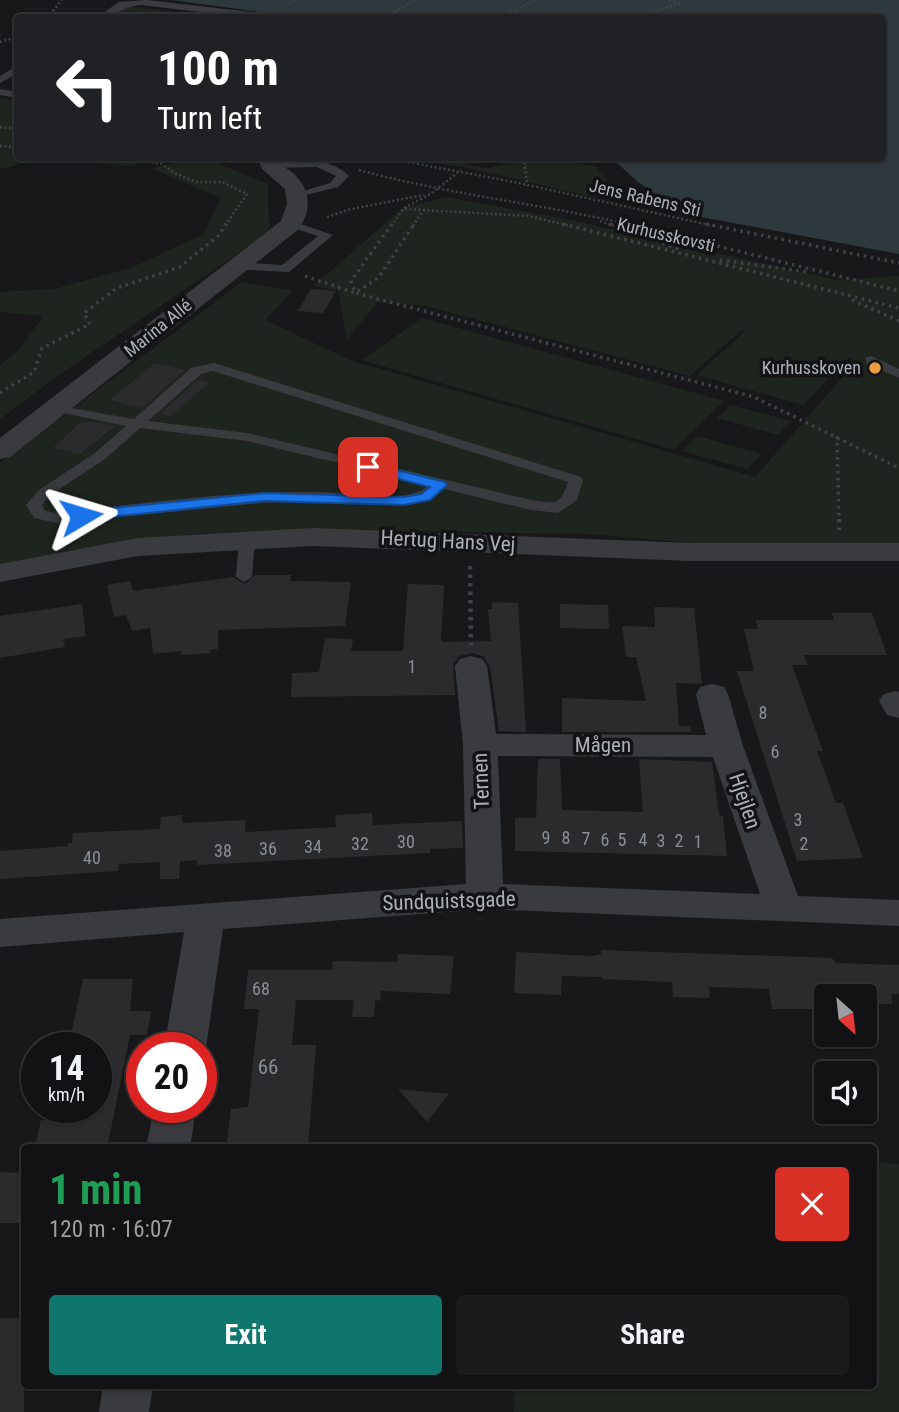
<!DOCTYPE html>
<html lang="en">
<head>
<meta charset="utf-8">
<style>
	:root { --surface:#121214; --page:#1b1b1d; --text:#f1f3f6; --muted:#9c9ea0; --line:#313234; --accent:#0f766e }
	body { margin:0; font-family:"Roboto Condensed",sans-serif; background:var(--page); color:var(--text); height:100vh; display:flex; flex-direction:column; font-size:26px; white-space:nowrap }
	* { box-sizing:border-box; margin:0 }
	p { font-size:23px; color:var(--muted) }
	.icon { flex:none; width:38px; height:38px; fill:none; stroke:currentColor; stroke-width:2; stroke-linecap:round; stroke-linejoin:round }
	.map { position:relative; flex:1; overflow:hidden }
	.side { position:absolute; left:21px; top:1144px; width:856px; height:245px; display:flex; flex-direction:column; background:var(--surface); border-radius:7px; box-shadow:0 2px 5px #0004,0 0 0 2px var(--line) }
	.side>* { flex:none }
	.guide { position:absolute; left:14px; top:14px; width:872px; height:147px; border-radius:7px; box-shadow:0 2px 5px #0004,0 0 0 2px var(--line); background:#202124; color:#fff; overflow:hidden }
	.needle { width:46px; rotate:153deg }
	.buttons { position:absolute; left:814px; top:984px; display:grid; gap:14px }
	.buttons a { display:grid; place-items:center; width:63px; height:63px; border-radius:7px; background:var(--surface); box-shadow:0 2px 5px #0004,0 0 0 2px var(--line); font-size:35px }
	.speed { position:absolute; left:21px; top:1032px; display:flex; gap:14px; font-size:35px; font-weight:700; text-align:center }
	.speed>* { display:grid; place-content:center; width:91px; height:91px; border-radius:50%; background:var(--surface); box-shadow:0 2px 5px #0004,0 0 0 2px var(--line); line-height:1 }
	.speed small { font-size:18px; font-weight:400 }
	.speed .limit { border:10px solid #d22; background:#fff; color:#111 }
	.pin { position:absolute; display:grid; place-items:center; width:60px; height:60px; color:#fff; margin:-30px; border-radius:14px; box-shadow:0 4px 10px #0006 }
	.me { position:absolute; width:77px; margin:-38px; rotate:83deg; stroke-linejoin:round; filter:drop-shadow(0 0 5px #0008) }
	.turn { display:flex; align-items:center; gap:24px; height:147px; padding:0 28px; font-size:32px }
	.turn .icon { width:91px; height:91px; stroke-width:2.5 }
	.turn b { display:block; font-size:49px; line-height:60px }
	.round { display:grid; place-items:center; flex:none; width:74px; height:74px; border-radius:7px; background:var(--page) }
	.head { display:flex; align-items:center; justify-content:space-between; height:119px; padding:0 28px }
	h1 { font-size:42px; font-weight:700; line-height:52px; color:#1e9e55 }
	.button { display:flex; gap:14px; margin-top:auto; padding:14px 28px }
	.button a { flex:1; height:80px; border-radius:7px; background:var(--accent); color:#fff; font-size:28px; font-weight:700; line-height:80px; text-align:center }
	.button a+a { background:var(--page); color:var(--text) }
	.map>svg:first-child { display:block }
	.green { fill:#1e251e }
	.water { fill:#2e393e }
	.building { fill:#2b2b2e }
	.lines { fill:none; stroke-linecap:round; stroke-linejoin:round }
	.path-far2 { stroke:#3f4246; stroke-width:2.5; stroke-dasharray:2 2.5; stroke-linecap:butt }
	.path-far1 { stroke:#3f4246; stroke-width:3.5; stroke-dasharray:2.5 4.5; stroke-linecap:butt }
	.path { stroke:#3f4246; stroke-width:4.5; stroke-dasharray:3.5 5; stroke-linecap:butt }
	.lane { fill:#393b3f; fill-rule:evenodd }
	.street { fill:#393b3f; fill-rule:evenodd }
	.route { fill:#1a73e8; stroke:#114b97; stroke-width:2 }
	.poi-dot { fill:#eb9f3f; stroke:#131315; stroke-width:2.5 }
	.labels { text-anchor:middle; stroke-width:7; stroke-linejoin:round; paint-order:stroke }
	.far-street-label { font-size:18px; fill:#abb1b9; stroke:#131315 }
	.far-poi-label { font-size:18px; fill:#abb1b9; stroke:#131315; text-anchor:end }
	.number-label { font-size:18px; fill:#8a8f96 }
	.street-label { font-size:21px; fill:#abb1b9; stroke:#131315 }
	.near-number-label { font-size:21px; fill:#8a8f96 }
</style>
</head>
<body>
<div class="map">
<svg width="899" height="1412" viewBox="0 0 899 1412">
	<rect width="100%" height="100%" fill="#18181a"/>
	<path class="green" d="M133 7 171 11 175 17 108 18 121 9Z
		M0 98 17 101 18 158H161L130 166 41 159 0 169Z
		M204 158 268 184 269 232 56 377 0 419V365L21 348 43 316 0 312V292L54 289 131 268 204 234 221 198 150 168Z
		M399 158H458L468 165 489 168 510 162V158H544L598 167C598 175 610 179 612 191L593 197 463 167Z
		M447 197 575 221 836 280 899 276V544L717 545 589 534 397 531 193 534 0 564V463L242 282 293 291 265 320 350 360 755 477 857 361 848 358 803 405 697 375 745 331 742 330 690 376 426 306 378 302 347 340 338 291 314 286 402 208Z
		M422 318 724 401 674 450 362 360Z
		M731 405 791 421 778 435 717 418Z
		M697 436 762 454 747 469 682 451Z
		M873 1162 899 1164V1412H514L515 1386H873Z"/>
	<path class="water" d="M172 0H899V254L696 216 663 199 638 182 617 163 615 158H882V18H303Z"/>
	<path class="building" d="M311 289 336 291 323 313 298 311Z
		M155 363 185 370 142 408 110 400Z
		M198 380 209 383 170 416 161 413Z
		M95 422 115 426 80 454 53 448 80 423Z
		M255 575H291L290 581 351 582 345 626 218 630V649L210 650 211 653 181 655V651L153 654 150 628 132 631 126 615 114 617 107 585 130 581 133 591 233 577 245 584Z
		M408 584 444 585 441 642 491 641 488 609H492V602L518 603 526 732 499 731 490 666 483 656 472 653 459 656 453 664 455 695 291 697 292 673 319 672 325 638 353 639 351 651H403Z
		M82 604 86 636 63 639 65 647 0 658V616Z
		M560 604 608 605 609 629 560 628Z
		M654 607 694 608 702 684 676 683 679 726H691V732H562V698L646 701 636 657H626L622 626 655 627Z
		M832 613H872L887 655H804L807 665H792L823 751H817L836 803H843L863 858 797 861 737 671H754L744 629H758L756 620H834Z
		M538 759H560L562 810 643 812 639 759 712 762 719 815 723 816 727 856 515 851V818H536Z
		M372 813 373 825 462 821 463 848 430 849V853L197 865V860L180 861 179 879H160V862L119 864 118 871 0 879V851L68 846V843H72L73 833 160 829 161 817 182 815V823L246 820 245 832 336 827 335 815Z
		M601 950 832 958 836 963 899 965V994H891L893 1004H877L879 1016 864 1015V996H826V1005L814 996 816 1009H772L769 989 709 987 710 998 673 997 672 982 602 979V977L562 976 561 995 514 993 516 952 593 956 601 954Z
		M398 954 454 956 450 994 381 991 380 1001 375 1000 374 1017H352L354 1000H296L292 1045H316L308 1148H226L231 1109 248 1107 259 1009H244L248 970H332L333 961 397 962Z
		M83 979H133L130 1011H151L147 1035H130L107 1148H35L41 1120H53L55 1108H96V1048H68Z
		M398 1089 449 1094 427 1122Z
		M0 1172 24 1173V1223H0Z
		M0 1318H24V1412H0Z"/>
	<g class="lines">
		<path class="path-far2" d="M285 6 296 0
			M47 18 62 0
			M382 18 416 0
			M494 18 537 0
			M636 18 679 3 669 0
			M0 42 18 37
			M0 127 18 129
			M0 146 18 147
			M120 158 162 164 176 174 196 182H222L247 194 225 226
			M386 158 514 182 714 226
			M524 158 527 186
			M359 170C450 195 544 204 636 226
			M405 209 529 216 570 226
			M327 217 351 209 424 195
			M600 221 614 226
			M391 226 404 208 432 193 461 170
			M413 226 422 212"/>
		<path class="path-far1" d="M392 224 351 281 355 293 754 397 899 468
			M563 224 899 308
			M610 224 681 250
			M629 224 899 291
			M706 224 899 263
			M720 260 808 272
			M305 276 355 293 379 277 414 224
			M852 300 899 321
			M0 393 34 372 42 348 90 324 84 313 117 288 180 267 219 235 226 224
			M837 436 839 521"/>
		<path class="path" d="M839 519V530
			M470 566 471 645"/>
		<path class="lane" d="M147 0 278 15 282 18H250L141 5C121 7 113 18 96 18L119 2Z
			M18 65V73L0 83V76Z
			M0 89 18 92V98L0 95Z
			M289 160C310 159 333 160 349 176L338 187 294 198V194L330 183 336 176 317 167 269 168 264 165 269 162Z
			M287 222H295L333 235 289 272 231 269 229 266 235 262 282 265 318 236 287 226Z
			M871 356 899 369V378L866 363V357Z
			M214 363 581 477 583 480 577 500 558 513 531 510 444 489 423 501 406 505 344 501 272 502 57 523 34 518 26 505 39 490 95 453 126 426 54 411V405L134 419 191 368ZM213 371 568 482C560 507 554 503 531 500L247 433 148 421 201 374ZM140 428 247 441 430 485C405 503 375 494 347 493 250 488 153 502 57 513L45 511 42 505 49 496 105 459Z
			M247 534 255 539 252 577 244 582 236 577 239 539Z"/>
		<path class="street" d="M258 158H278C280 165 287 168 293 173 311 189 312 209 299 229L10 457 0 459V438L281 221 287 204 285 189 262 169Z
			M313 528 691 543H899V561H691L313 546 138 556 0 582V564L138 538Z
			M471 656 482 659 487 666 496 734 706 735 696 694 700 687 712 684 724 687 728 694 743 746 798 896 899 900V926L485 909 223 929 206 1048 201 1056V1048H164L184 932 0 947V919L466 884 463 745 455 666 460 659ZM498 756 713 757 760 894 503 884Z
			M896 691 899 692V718L887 715 879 701 884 694Z
			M154 1108H196L190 1148H146Z
			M103 1386H153L149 1412H99Z"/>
	</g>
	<path class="route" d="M368 463 445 482 447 485 430 500 404 505 264 501 81 520 74 516 81 511 264 493 404 497 421 494 430 487 363 470 361 467Z"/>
	<circle class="poi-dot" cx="875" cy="368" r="7"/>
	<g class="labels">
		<g class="far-street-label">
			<text transform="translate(645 198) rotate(13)" y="6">Jens Rabens Sti</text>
			<text transform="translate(666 235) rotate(13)" y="6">Kurhusskovsti</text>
			<text transform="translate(158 328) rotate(-39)" y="6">Marina Allé</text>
		</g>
		<g class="far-poi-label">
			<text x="861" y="374">Kurhusskoven</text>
		</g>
		<g class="number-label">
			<text x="412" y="673">1</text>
			<text x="763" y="719">8</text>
			<text x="775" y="758">6</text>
			<text x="798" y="826">3</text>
			<text x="546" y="844">9</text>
			<text x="566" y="844">8</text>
			<text x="586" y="845">7</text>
			<text x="605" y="846">6</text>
			<text x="622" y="846">5</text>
			<text x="643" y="846">4</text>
			<text x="661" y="847">3</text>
			<text x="679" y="847">2</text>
			<text x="406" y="848">30</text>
			<text x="698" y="848">1</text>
			<text x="360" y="850">32</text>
			<text x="804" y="850">2</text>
			<text x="313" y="853">34</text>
			<text x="268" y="855">36</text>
			<text x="223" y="857">38</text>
			<text x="92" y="864">40</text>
			<text x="261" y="995">68</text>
		</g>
		<g class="street-label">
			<text transform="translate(448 541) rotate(3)" y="7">Hertug Hans Vej</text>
			<text x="603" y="752">Mågen</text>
			<text transform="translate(481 781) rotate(-92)" y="7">Ternen</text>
			<text transform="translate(745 801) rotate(71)" y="7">Hjejlen</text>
			<text transform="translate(449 901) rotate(-2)" y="7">Sundquistsgade</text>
		</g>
		<g class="near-number-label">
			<text x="268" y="1074">66</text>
		</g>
	</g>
</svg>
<div class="buttons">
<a><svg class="needle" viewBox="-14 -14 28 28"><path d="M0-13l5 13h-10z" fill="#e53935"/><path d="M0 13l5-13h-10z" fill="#9c9ea0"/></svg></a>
<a><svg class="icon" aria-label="sound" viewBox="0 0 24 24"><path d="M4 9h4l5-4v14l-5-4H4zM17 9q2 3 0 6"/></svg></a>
</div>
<div class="speed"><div>14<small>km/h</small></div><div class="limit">20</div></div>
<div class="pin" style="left:368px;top:467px;background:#d93025"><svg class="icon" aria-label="arrive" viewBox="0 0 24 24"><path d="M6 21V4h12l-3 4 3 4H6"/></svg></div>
<svg class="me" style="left:81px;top:516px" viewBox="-20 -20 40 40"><path d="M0-17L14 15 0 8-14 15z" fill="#1a73e8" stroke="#fff" stroke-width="4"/></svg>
<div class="guide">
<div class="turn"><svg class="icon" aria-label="left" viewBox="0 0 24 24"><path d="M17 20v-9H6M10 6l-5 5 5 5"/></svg><div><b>100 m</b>Turn left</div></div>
</div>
<section class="side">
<div class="head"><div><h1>1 min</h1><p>120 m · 16:07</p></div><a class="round" style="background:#d93025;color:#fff"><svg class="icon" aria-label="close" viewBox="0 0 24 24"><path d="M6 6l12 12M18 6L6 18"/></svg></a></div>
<div class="button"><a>Exit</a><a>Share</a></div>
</section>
</div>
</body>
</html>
